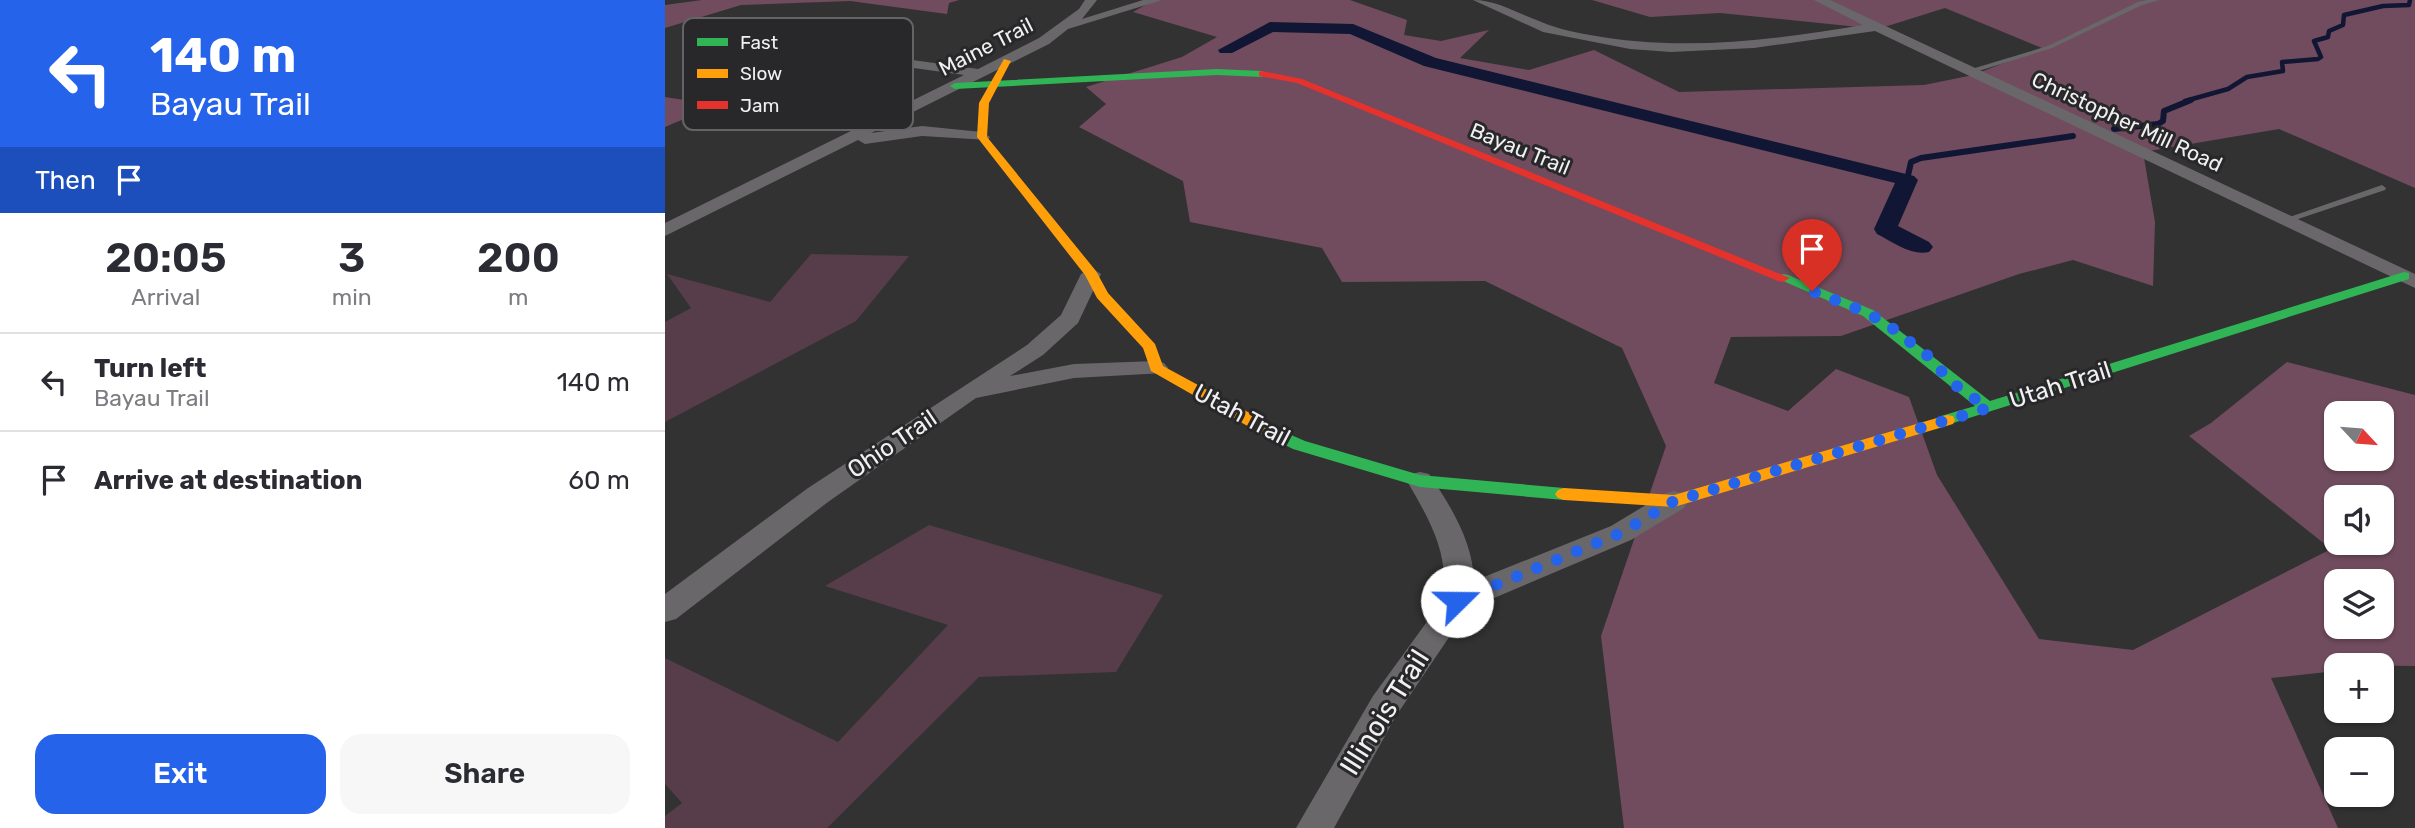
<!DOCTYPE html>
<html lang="en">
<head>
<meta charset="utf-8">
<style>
	:root { --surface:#fff; --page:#f7f7f7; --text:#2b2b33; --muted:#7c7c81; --line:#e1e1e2; --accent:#2563eb }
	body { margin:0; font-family:Rubik,sans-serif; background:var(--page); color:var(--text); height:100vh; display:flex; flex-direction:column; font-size:26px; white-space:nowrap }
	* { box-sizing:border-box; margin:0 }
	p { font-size:23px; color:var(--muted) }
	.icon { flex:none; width:38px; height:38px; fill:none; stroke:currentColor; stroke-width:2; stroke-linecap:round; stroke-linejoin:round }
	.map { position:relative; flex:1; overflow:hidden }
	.details { display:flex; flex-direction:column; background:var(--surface); width:665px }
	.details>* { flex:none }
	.banner { background:#2563eb; color:#fff; overflow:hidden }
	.needle { width:46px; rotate:116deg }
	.controls { position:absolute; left:1659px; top:401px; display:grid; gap:14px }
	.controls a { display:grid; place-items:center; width:70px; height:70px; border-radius:14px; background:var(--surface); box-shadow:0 2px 5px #0004; font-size:35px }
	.pin { position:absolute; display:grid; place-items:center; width:60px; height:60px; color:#fff; margin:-72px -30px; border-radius:50% 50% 50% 0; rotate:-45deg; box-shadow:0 0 7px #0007 }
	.pin .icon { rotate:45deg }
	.me { position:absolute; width:77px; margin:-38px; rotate:68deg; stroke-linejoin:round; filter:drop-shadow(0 0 5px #0008) }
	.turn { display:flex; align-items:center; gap:24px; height:147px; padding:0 35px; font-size:32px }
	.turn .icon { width:91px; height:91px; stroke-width:2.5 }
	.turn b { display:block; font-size:49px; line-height:60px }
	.then { display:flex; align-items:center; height:66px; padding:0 35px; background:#0003; gap:14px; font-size:26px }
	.eta { display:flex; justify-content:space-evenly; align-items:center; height:119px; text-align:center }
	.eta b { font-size:42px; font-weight:600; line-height:49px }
	.action { display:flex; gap:14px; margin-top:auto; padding:14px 35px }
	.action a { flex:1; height:80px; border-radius:21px; background:var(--accent); color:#fff; font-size:28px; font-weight:600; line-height:80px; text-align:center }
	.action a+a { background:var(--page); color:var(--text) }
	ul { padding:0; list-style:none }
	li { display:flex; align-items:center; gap:21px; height:98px; padding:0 35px; border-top:2px solid var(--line) }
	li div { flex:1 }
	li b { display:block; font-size:26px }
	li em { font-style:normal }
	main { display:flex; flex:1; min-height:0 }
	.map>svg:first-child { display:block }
	.green { fill:#563d49 }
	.forest { fill:#714c5e; fill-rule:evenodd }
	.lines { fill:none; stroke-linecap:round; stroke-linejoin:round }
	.stream-far1 { stroke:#101634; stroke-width:4.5 }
	.stream { stroke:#101634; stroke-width:6 }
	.canal { fill:#101634; fill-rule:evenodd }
	.lane { fill:#6a676a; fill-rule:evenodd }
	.street { fill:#6a676a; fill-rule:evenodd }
	.fast { fill:#30b455; fill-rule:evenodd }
	.slow { fill:#ff9f0a; fill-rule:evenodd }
	.jam { fill:#e5322d; fill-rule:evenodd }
	.route { stroke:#2563eb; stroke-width:12; stroke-dasharray:0 21.6 }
	.labels { text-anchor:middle; stroke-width:6; stroke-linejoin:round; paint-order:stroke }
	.far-street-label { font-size:21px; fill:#f1f0f1; stroke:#282729 }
	.street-label { font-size:24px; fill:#f1f0f1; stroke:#282729 }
	.near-street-label { font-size:28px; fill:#f1f0f1; stroke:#282729 }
	.key { fill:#282729; stroke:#646365; stroke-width:2 }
	.key-label { font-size:19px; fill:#f1f0f1 }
</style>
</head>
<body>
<main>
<section class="details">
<div class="banner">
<div class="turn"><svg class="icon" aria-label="left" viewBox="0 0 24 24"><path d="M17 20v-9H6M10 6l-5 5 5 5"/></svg><div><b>140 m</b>Bayau Trail</div></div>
<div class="then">Then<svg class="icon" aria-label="arrive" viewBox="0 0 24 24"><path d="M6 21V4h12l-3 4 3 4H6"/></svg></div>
</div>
<div class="eta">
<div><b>20:05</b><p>Arrival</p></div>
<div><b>3</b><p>min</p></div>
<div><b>200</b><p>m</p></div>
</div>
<ul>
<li><svg class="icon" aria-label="left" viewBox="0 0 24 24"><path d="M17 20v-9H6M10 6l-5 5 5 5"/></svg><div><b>Turn left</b><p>Bayau Trail</p></div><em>140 m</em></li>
<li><svg class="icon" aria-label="arrive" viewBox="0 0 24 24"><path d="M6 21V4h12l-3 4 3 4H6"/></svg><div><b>Arrive at destination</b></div><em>60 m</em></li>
</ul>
<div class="action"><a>Exit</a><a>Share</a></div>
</section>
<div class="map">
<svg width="1750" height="828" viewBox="0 0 1750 828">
	<rect width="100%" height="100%" fill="#323232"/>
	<path class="green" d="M146 254 244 256 191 321 0 422V322L26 308 2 274 105 302Z
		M264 525 498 595 451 672 314 677 162 828H0V816L17 803 0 784V658L173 742 283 625 160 586Z"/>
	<path class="forest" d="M37 0H294L284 3 282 14 185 1 76 5 0 28V5Z
		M489 0H685L742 20 739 35 776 41 824 30 795 58 864 70 929 50 1014 92 1259 85 1308 75 1377 48 1280 8 1213 29 1055 13 985 17 927 0H1750V188L1614 129 1478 152 1490 222 1488 286 1408 260 1354 274 1176 336 1066 337 1049 383 1123 411 1171 369 1244 397 1272 475 1374 639 1468 650 1666 549 1524 436 1546 423 1622 362 1750 395V666L1671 665V671L1606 678 1673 828H959L936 636 1001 446 957 348 820 281 677 282 657 248 525 222 518 181 414 127 441 104 421 87 517 57 552 37 468 12ZM1671 413H1717V458H1671ZM1671 497H1717V542H1671ZM1671 581H1717V626H1671Z
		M0 97 52 105 0 127Z"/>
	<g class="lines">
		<path class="stream-far1" d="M1520 101 1563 89 1582 77 1618 71 1617 62 1653 59 1656 57 1649 41 1663 37 1664 31 1678 25 1679 15 1718 6 1744 5 1745 0"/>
		<path class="stream" d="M1449 129 1493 124 1498 121 1499 111 1526 100
			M1242 180 1246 162 1256 158 1408 136"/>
		<path class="canal" d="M605 22 688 24 771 58 1249 176 1253 180 1233 226 1264 242 1268 247 1264 252C1246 256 1228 242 1212 234L1209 229 1230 183 759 66 685 34 608 32 567 53H555L553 50Z"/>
		<path class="lane" d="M1482 0H1495L1477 5 1387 48 1307 73 1300 71 1383 46 1473 2Z
			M1717 185 1721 188 1720 190 1621 223 1616 220Z"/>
		<path class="street" d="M420 0H432L417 19 478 0H497L403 29 384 44 206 133 257 126 317 132 325 137 323 140 257 136 200 144 193 140 0 236V223L299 75 127 51 109 39V33H119L131 44 313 69 374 38 414 9Z
			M808 0C830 0 848 11 869 19 887 27 906 32 925 35 1016 52 1108 40 1198 25L1149 0H1165L1750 274V288L1210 31 1089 48 1006 52 965 49 878 32Z
			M426 268 436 274 413 323 378 355 345 376 409 364 491 361 499 363 503 368 499 373 409 378 311 398 163 502 11 619 0 622V594L143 488 362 345 396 315 416 274Z
			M755 472 764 474C786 506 808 542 809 581L946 526 999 494 1009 491 1019 494 1023 501 1019 508 966 540 803 609 731 716 669 828H631L708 696 777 601C786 555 764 519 742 481L746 474Z"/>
		<path class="fast" d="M552 69 597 71 602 74 597 77 552 75 290 89 285 86 290 83Z
			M1739 272 1744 273V279L1282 425 1276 424 1274 420 1276 416 1310 406 1198 316 1111 278 1118 274 1123 275 1208 310 1325 401Z
			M599 423 640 441 755 475 899 488 905 490 908 494 905 498 899 500 755 487 628 449 593 432 591 428Z"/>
		<path class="slow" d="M339 59 346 61 324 103 322 137 431 271 443 293 490 344 498 366 605 424 607 428 605 432H593L486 371 478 348 432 298 420 275 312 137 314 103Z
			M1282 415 1288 416 1290 420 1288 424 1009 507 899 500 893 498 890 494 893 490 899 488 1009 495Z"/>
		<path class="jam" d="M597 71 637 79 1125 278 1118 282 1113 281 632 83 594 76V72Z"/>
	</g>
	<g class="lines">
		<path class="route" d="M792 601 956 533 1009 501 1323 408 1286 382 1263 356 1227 328 1203 313 1147 291"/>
	</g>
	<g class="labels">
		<g class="far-street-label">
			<text transform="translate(321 47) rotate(-27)" y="7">Maine Trail</text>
			<text transform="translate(1462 122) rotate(25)" y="7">Christopher Mill Road</text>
			<text transform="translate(855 149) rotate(22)" y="7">Bayau Trail</text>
		</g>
		<g class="street-label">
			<text transform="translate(1395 385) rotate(-18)" y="8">Utah Trail</text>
			<text transform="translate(577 415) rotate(28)" y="8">Utah Trail</text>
			<text transform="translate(227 444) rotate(-34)" y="8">Ohio Trail</text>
		</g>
		<g class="near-street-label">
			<text transform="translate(719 712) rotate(-58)" y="10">Illinois Trail</text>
		</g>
	</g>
	<rect x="18" y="18" width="230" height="112" rx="10" class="key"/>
	<rect x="32" y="38" width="31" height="8" fill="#30b455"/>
	<rect x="32" y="69" width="31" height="9" fill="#ff9f0a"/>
	<rect x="32" y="101" width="31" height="8" fill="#e5322d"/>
	<g class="key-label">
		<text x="75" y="49">Fast</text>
		<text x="75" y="80">Slow</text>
		<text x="75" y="112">Jam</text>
	</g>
</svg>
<div class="controls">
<a><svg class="needle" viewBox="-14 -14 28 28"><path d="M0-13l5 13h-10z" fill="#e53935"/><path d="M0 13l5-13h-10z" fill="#7c7c81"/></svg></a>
<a><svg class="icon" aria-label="sound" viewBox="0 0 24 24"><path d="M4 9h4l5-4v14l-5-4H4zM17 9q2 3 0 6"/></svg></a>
<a><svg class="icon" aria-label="layers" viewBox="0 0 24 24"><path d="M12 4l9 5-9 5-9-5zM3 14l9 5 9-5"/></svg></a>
<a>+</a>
<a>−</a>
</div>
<div class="pin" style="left:1147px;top:291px;background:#d93025"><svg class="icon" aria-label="arrive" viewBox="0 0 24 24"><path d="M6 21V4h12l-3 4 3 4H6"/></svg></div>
<svg class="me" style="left:792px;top:601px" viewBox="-20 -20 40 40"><circle r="19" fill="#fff"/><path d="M0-13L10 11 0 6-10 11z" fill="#2563eb"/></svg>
</div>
</main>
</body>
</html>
